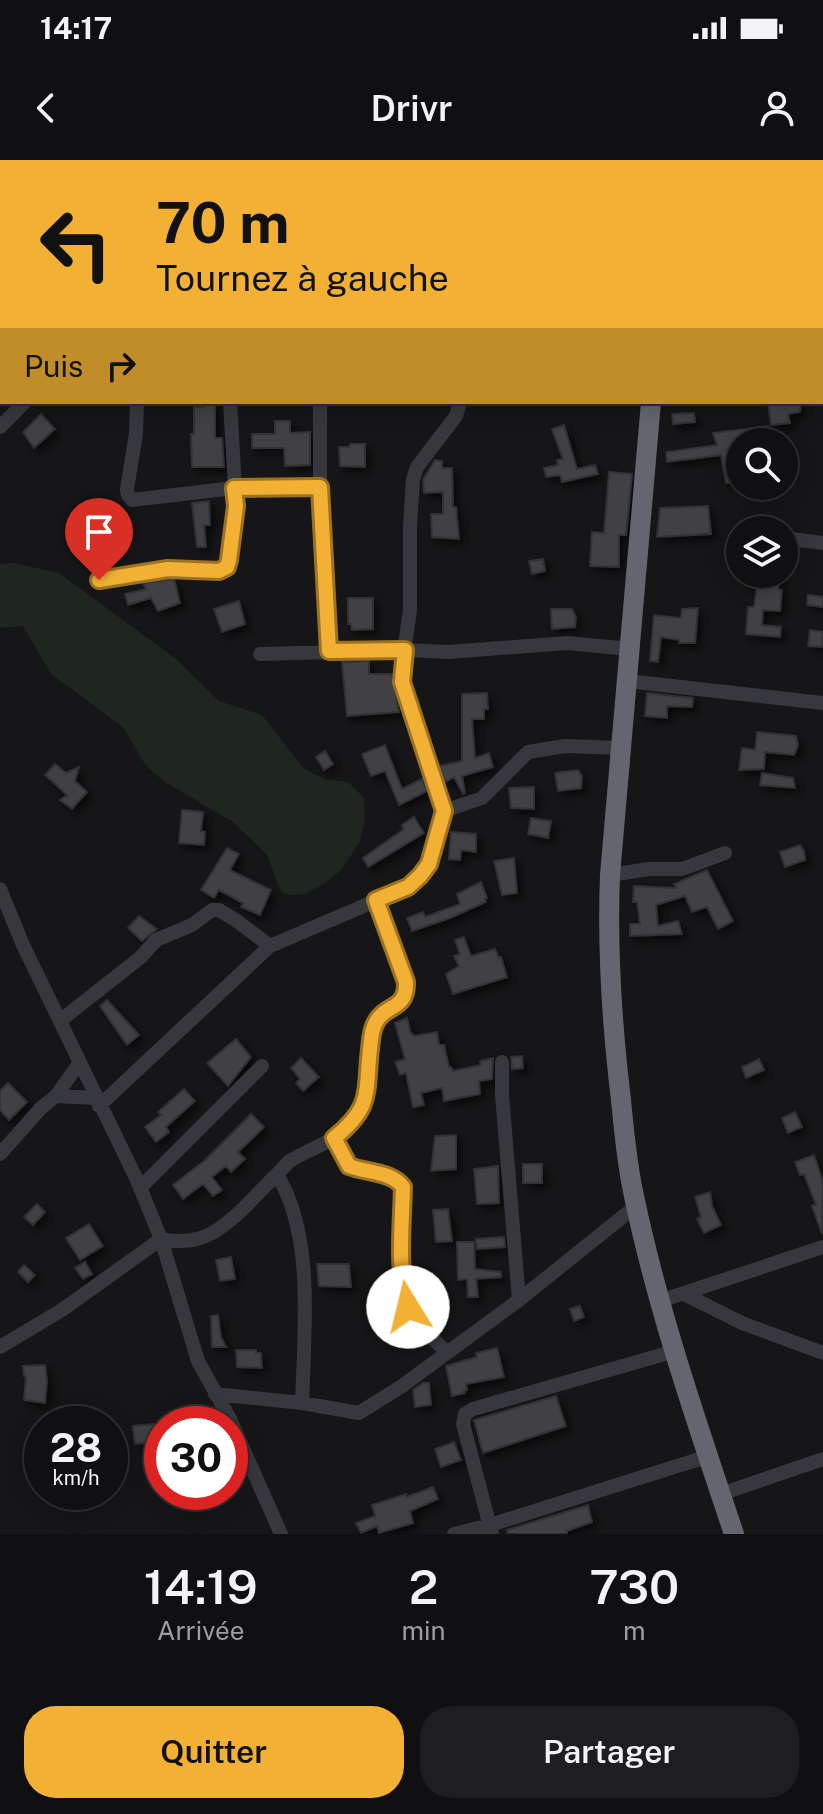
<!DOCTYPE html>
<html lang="fr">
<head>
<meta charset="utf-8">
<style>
	:root { --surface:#101012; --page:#1e1e20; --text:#f1f3f6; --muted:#9c9d9f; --line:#303032; --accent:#f2b134 }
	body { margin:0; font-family:"Public Sans",sans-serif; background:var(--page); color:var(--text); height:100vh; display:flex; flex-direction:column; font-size:30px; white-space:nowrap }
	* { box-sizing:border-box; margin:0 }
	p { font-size:26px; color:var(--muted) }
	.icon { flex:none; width:44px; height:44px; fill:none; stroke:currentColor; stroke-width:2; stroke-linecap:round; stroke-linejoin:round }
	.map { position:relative; height:1374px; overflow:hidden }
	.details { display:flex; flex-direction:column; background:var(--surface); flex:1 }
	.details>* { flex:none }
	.top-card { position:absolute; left:0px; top:0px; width:824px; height:244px; box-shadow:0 4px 20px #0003,0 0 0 2px var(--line); background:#f2b134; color:#111; overflow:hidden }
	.buttons { position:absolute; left:726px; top:268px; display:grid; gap:16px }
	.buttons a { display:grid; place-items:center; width:72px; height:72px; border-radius:50%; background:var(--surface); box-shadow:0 4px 20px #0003,0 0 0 2px var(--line); font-size:40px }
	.speed { position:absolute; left:24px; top:1246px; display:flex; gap:16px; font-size:40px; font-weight:700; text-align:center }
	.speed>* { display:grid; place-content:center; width:104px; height:104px; border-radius:50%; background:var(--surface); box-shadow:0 4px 20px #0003,0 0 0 2px var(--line); line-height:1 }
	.speed small { font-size:20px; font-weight:400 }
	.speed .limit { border:12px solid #d22; background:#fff; color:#111 }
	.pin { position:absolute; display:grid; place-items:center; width:68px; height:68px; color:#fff; margin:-82px -34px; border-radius:50% 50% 50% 0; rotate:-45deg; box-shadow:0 0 8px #0007 }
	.pin .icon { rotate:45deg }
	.me { position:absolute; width:88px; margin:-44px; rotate:351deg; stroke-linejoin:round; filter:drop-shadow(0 0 6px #0008) }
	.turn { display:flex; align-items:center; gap:28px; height:168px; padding:0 24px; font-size:36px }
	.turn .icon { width:104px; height:104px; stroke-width:2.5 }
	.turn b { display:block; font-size:56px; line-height:68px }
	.then { display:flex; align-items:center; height:76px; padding:0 24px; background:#0003; gap:16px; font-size:30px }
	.eta { display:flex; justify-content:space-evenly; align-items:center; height:136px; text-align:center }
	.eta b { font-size:48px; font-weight:600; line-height:56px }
	.cta { display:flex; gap:16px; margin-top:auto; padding:16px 24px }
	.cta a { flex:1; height:92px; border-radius:32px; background:var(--accent); color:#111; font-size:32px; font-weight:600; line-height:92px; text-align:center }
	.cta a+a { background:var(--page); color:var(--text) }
	.status { display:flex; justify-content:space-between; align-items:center; height:56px; padding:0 40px; background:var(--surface); direction:ltr }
	.status svg { height:22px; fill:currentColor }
	header { display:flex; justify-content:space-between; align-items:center; height:104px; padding:0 24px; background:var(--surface); font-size:36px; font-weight:600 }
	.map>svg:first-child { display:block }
	.green { fill:#1e261f }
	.building { fill:#404145; stroke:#303034; stroke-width:2; filter:url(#shadow) }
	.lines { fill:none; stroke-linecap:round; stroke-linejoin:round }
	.minor { stroke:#37383d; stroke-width:14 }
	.highway { stroke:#63666e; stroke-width:20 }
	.route-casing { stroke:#9d7322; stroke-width:20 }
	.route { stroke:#f2b134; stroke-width:14 }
</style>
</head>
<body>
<div class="status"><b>14:17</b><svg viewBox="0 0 49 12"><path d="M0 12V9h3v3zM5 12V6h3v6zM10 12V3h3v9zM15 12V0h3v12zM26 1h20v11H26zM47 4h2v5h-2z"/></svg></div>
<header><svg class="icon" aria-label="back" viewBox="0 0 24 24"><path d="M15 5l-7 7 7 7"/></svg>Drivr<svg class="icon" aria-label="person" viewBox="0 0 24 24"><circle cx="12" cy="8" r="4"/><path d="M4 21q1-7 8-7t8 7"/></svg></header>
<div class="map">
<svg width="823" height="1374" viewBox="0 0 823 1374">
	<defs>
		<filter id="shadow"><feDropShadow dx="5" dy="5" stdDeviation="4" flood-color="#0009"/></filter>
	</defs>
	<rect width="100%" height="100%" fill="#161618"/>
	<path class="green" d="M13 403 59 413 176 499 219 541 262 555 304 609 325 619 348 622 364 638 365 660 360 682 341 710 324 724 304 734 292 735 281 732 267 695 250 678 233 662 165 622 146 606 123 567 51 514 23 466 0 468V404Z"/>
	<path class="building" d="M204 242H215V278H222L224 307H192L191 274H194V247H204Z
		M768 242H801L800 252 788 254 790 263 771 265Z
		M694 253 695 262 673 264 672 254Z
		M41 254 55 269 34 288 23 272Z
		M275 261H290V273L310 272V305L285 306 284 288H252V274H275Z
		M564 265 577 309 595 305 598 314 562 322 560 315 546 317 544 308 558 305 557 300 563 299 552 269Z
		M768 266 772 282H740V321L726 323 721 295 667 302 666 292 717 285 713 273Z
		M350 284H365V307L340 306 339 287H349Z
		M435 300 442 301V308H452L453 347H456L459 379 432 377 431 354H443V332L424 333 423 320Z
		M609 312 632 314 626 375H619V407L590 406 592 372 604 373Z
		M209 341 210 365H204L206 387H197L192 343Z
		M708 346 711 374 657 377 660 348Z
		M543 399 545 411 532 414 529 401Z
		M748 414H780L778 430H782L780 451 763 450 762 465 781 467 780 477 746 474 748 447H754L757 425 747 424Z
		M174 419 180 443 158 451 151 438 128 445 125 434 146 429 143 423Z
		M808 435 823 437V447L807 445Z
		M348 438H373V469L352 470 351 464H348Z
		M239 441 245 464 222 472 214 449Z
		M698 448 695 483H679V480L661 477 658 502 650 501 654 455 681 458 682 449Z
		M551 449H572L576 457 575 467 552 469Z
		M810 470 823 472 822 487 808 486Z
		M369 501V514H392L399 552 347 556 342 502Z
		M487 533 488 549H484V559H472L475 598 489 593 493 607 462 616 465 633 463 634 454 617 445 622 439 606 462 601V534Z
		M647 533 693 538 692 547 667 546V558L645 556Z
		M757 572 796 576 798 586 794 595 765 592 764 609 739 610 742 588 755 590Z
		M385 585 402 629 422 619 427 631 399 645 385 611 371 616 362 594Z
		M325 591 333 604 324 610 316 597Z
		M55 604 66 613 79 607 75 621 87 632 72 649 60 640 67 635 45 615Z
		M578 610 582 616 581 628 558 631 555 613Z
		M762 613 793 618 795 628 760 625Z
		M534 627V649L511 648 509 628Z
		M182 650 203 652 201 671 205 672 204 685 179 683Z
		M414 657 424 673 368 707 363 698 404 669 402 665Z
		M531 658 551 661 548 678 528 674Z
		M451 672 476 674V692L461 690 460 700 449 699Z
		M800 685 804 691 805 700 785 707 780 692Z
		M227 688 239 694 230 710 271 730 260 755 241 747 243 743 219 730 214 738 201 730Z
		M514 698 517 733 502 735 494 701Z
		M707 710 733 761 718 769 707 747 692 752 685 736 656 745 658 766 678 761 682 774 630 776V764H640L637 742H633L634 726 676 728 674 724Z
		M481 722 487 738 485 739 486 742 450 758 412 771 407 758 423 752 425 757 460 744 457 734Z
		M139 756 157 769 142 781 128 768Z
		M464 777 471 796 495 789 499 798 501 797 507 817 453 834 446 814 459 806 454 796 460 794 455 780Z
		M107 840 139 875 127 885 100 846Z
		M407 858 410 871 414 876 437 872 439 885H444L449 907H451L453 911 481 905 480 901 493 898 492 919 479 921 480 934 444 941 442 928 421 933 424 945 413 947 406 913 400 915 395 902 405 899 395 863Z
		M236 879 251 897 228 926 207 903Z
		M522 896 523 908 512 909 511 897Z
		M301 898 319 917 303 931 296 923 300 919 291 908Z
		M759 899 764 910 746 918 742 907Z
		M8 923 27 942 9 960 0 950V931Z
		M184 929 195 941 166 967 169 972 156 982 145 967 161 955 158 952Z
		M795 952 802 967 788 973 782 958Z
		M251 954 264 967 238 992 245 999 231 1012 226 1006 212 1017 222 1030 213 1036 203 1024 183 1039 173 1025 204 1001Z
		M456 975V1009L431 1011 435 976Z
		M814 995 823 1022 822 1074 812 1046 816 1045 804 1014 800 1015 795 1002Z
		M523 1004H542V1023H523Z
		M498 1006 499 1043 477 1044 474 1009Z
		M710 1032 712 1046 721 1065 704 1073 697 1059 701 1057 695 1037Z
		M37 1044 45 1052 33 1065 24 1057Z
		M448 1049 452 1081 436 1082 433 1050Z
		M89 1064 103 1086 80 1100 66 1078Z
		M504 1077 505 1087 477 1089 476 1079Z
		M457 1082H474L475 1109 501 1112V1117L476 1119 478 1137H468L467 1119 458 1120Z
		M231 1097 235 1119 220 1121 216 1100Z
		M85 1102 92 1114 83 1119 75 1108Z
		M317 1104H349L351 1127 319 1126Z
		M24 1105 35 1115 28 1122 18 1112Z
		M580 1146 584 1157 574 1161 570 1149Z
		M218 1155 221 1177 226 1187H212L211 1156Z
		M497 1188 504 1217 466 1224 467 1230 464 1231 465 1233 452 1236 446 1206 477 1197 476 1193Z
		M236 1190H256V1193H261L262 1208 237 1207Z
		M45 1205 47 1221 45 1243 24 1240 26 1216H24L23 1206Z
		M423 1223H429L431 1245 415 1247 413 1230Z
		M556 1236 566 1266 483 1293 474 1260Z
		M153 1264 155 1282 135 1284 133 1266Z
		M454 1282 461 1300 441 1307 435 1289Z
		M433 1327 438 1339 410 1351 413 1363 379 1373 377 1366 361 1373 356 1363 375 1356 372 1345 406 1334V1337Z
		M588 1345 592 1362 567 1371V1374H508L507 1370Z"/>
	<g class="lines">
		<path class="minor" d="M143 0 145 2
			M399 0V2
			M297 2 299 0
			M0 3 2 6
			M822 144H823
			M137 242 136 274 127 329 128 335 132 340 234 328 320 327
			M320 242V327L329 491
			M0 267 25 242
			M784 378 823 383
			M99 420 168 409 219 411 227 407 236 346 230 242
			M260 494 405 490 449 492 567 483 631 489
			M627 521 823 543
			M444 651 407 543 402 522V505L410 450V367L413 319 417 307 456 256 460 242
			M610 715 649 709H682L725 693
			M0 729 23 785 137 1020 161 1079 198 1201 230 1259 281 1374
			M61 860 141 797 156 780 192 765 212 750H219L237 761 270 786
			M502 902V935L519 1140
			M56 936 96 938
			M99 946 270 786 408 727 429 704 444 651 482 638 528 592 565 586 621 588
			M334 978 349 1006 391 1017 403 1027C402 1061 394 1118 409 1148 417 1164 434 1179 446 1192
			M0 994 41 948 56 936 80 902
			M277 1015C315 1075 304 1174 302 1243
			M140 1028 262 906
			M161 1079C180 1083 197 1082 214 1072 237 1058 254 1037 273 1018 279 1013 284 1006 290 1001 314 986 352 976 363 948 374 921 362 888 376 863 386 843 407 851 406 822L376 740
			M686 1135 742 1163 823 1193
			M660 1141 823 1087
			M0 1187 62 1150 161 1079
			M215 1234 302 1243 359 1253 402 1226 519 1140 636 1046
			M721 1334 823 1299
			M454 1374 490 1365 709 1296
			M492 1374 463 1264 465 1254 473 1249 675 1191"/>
		<path class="highway" d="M664 0V2
			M651 242 610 715C607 790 612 865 621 940 624 971 627 1005 634 1036 658 1151 697 1263 734 1374"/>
	</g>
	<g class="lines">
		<g class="route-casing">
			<path id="route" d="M99 420 168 409 219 411 227 407 229 400 236 346 234 328 320 327 329 491 405 490 402 522 444 651 429 704 420 716 408 727 376 740 406 822C407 851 385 843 375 864 371 872 371 881 370 889 365 933 373 947 334 978L349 1006C367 1013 391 1011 403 1027 402 1067 397 1108 408 1147"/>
		</g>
		<use href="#route" class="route"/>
	</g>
</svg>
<div class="buttons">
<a><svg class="icon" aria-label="search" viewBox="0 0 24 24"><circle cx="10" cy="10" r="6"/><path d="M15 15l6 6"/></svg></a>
<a><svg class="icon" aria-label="layers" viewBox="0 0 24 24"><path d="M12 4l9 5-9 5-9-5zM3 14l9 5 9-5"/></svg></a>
</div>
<div class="speed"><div>28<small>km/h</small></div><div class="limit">30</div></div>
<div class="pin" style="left:99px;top:420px;background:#d93025"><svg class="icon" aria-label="arrive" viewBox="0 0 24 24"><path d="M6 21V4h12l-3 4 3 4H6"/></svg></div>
<svg class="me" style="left:408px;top:1147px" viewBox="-20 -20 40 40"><circle r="19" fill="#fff"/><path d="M0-13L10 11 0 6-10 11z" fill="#f2b134"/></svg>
<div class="top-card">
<div class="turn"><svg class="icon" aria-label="left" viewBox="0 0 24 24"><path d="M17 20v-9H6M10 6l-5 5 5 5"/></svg><div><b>70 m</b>Tournez à gauche</div></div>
<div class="then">Puis<svg class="icon" aria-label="right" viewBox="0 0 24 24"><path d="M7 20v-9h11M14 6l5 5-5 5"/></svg></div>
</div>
</div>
<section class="details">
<div class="eta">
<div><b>14:19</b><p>Arrivée</p></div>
<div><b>2</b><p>min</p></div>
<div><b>730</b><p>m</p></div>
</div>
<div class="cta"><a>Quitter</a><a>Partager</a></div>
</section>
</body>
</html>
